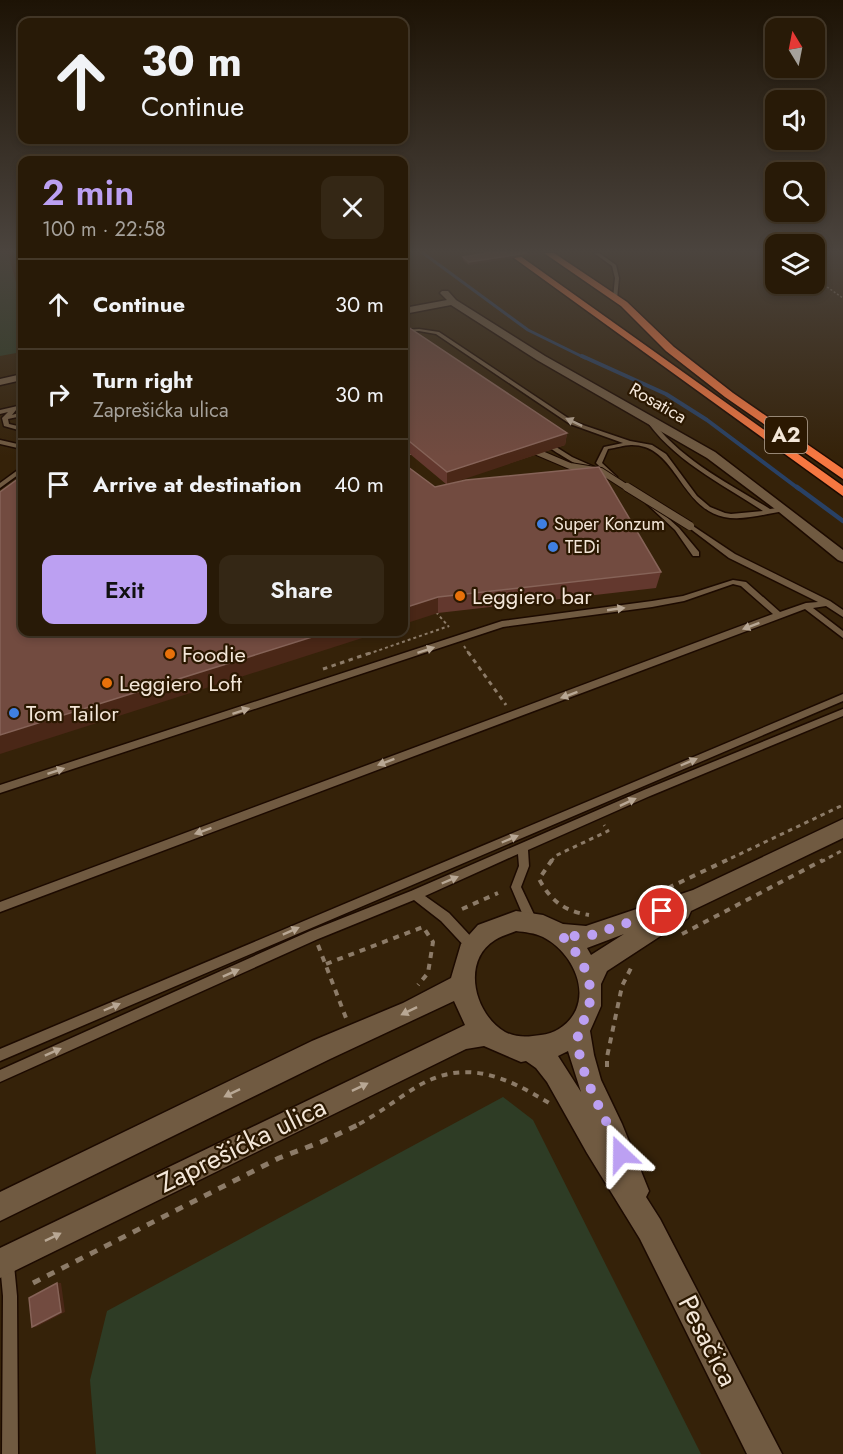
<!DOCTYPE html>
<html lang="en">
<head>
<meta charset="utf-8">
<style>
	:root { --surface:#281a07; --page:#342715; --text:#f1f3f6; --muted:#a5a19b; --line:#443828; --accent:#bca0f2 }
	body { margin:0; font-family:Jost,sans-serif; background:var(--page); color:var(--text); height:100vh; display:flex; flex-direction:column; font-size:22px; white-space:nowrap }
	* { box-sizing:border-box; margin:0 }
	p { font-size:20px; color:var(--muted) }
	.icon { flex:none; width:33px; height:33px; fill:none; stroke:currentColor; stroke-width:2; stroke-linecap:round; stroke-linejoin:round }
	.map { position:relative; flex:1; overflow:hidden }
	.side { position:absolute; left:18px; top:156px; width:390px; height:480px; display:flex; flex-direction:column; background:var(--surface); border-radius:12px; box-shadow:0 3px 9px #0003,0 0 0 2px var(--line) }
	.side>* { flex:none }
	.banner { position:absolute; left:18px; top:18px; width:390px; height:126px; border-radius:12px; box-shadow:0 3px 9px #0003,0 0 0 2px var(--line); background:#281a07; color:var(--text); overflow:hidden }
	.needle { width:39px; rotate:350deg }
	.buttons { position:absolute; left:765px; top:18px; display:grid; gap:12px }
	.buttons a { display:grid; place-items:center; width:60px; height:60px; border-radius:12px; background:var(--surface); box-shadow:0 3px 9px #0003,0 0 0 2px var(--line); font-size:30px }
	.pin { position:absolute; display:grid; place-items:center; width:51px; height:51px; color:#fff; margin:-26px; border:3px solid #fff; border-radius:50%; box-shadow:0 2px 6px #0007 }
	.me { position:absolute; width:66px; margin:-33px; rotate:337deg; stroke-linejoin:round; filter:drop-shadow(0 0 4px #0008) }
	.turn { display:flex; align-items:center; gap:21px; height:126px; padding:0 24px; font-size:27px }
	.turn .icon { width:78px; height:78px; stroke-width:2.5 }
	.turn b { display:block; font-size:42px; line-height:51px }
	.round { display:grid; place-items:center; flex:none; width:63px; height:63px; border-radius:12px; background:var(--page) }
	.head { display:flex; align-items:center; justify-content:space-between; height:102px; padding:0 24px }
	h1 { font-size:36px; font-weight:600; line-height:45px; color:var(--accent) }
	.button { display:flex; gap:12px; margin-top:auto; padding:12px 24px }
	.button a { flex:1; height:69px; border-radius:12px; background:var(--accent); color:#111; font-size:24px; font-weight:600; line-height:69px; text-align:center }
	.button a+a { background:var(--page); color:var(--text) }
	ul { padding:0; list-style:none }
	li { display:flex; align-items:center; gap:18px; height:90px; padding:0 24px; border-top:2px solid var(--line) }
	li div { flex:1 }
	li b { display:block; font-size:22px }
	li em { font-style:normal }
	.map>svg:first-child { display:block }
	.green { fill:#2e3c25 }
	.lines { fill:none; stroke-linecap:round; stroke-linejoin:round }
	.stream-far2 { stroke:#294165; stroke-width:3 }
	.stream-far1 { stroke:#294165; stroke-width:4 }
	.stream { stroke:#294165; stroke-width:4.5 }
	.service-casing { stroke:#1c0a00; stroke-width:3 }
	.minor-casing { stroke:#1c0a00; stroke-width:3 }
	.motorway-casing { stroke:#1c0a00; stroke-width:3 }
	.path-far4 { stroke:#8c7b68; stroke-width:1.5; stroke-dasharray:2 2; stroke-linecap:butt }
	.path-far3 { stroke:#8c7b68; stroke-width:2; stroke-dasharray:3 3; stroke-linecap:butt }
	.path-far2 { stroke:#8c7b68; stroke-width:3; stroke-dasharray:4.5 4.5; stroke-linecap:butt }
	.path-far1 { stroke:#8c7b68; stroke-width:4; stroke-dasharray:6 6; stroke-linecap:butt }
	.path { stroke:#8c7b68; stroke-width:5; stroke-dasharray:8 8; stroke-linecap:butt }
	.service { fill:#705a41; fill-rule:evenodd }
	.minor { fill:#705a41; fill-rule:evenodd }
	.motorway { fill:#f67741; fill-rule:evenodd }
	.service-bridge-far1-casing { stroke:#1c0a00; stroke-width:8; stroke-linecap:butt }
	.service-bridge-casing { stroke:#1c0a00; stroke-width:10; stroke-linecap:butt }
	.service-bridge-far1 { stroke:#705a41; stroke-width:6 }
	.service-bridge { stroke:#705a41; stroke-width:8 }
	.wall { fill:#63382e }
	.shaded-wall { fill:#4a2717 }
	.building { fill:#724b40; stroke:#866358; stroke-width:1.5 }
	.oneway { fill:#b8a794 }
	.route { stroke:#bca0f2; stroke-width:10; stroke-dasharray:0 18 }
	.shop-dot { fill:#3f7fe0; stroke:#2b1801; stroke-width:2 }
	.food-dot { fill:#e8710a; stroke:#2b1801; stroke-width:2 }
	.labels { text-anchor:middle; stroke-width:4.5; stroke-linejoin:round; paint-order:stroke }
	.far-street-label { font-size:18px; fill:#f3e6d8; stroke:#2b1801 }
	.far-poi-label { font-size:18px; fill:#f3e6d8; stroke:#2b1801; text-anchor:start }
	.shield { fill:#2b1801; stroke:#b7a898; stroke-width:1.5 }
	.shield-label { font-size:21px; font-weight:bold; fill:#f3e6d8 }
	.poi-label { font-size:22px; fill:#f3e6d8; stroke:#2b1801; text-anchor:start }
	.near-street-label { font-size:27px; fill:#f3e6d8; stroke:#2b1801 }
</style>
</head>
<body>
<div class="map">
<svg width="843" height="1454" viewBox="0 0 843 1454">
	<rect width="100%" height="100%" fill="#352209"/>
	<path class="green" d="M0 253H8L22 304V352L0 356Z
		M503 1097 533 1120 701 1454H96L90 1380 107 1311Z"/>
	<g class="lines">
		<path class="stream-far2" d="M423 253 528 330 585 358"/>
		<path class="stream-far1" d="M582 356 666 394 707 420 799 489"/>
		<path class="stream" d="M797 487 843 521"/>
		<g class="service-casing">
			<path id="service" d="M594 253H599L616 265 619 278 617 299 613 298 615 278 612 266Z
				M419 329 439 332 574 422 630 441 652 445 666 454 697 496 710 507 725 513 731 514 763 511C722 484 671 459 644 417L645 416H649C677 458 728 483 770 509L784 507 787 509 784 511C765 514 743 521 724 517 679 507 676 444 631 445 624 445 616 448 608 449L602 463 617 477 612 478 596 463 604 447 623 443 570 424 436 334 419 331 404 332V330Z
				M22 405V409L16 410 12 415 22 412V416L8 419 9 424 22 427V431L4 426 2 418 8 412 0 414V410Z
				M0 440 22 445V449L0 444Z
				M545 440 572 457 599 469C587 474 554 451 543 443L542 442Z
				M22 467V472L0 488V483Z
				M649 501 679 528 699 552V556H693L675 530 647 504 646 503Z
				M690 524 735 554 830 601 843 610V617L826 606 813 608 843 631V638L805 609 0 912V902L773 614 741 586 733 584 684 601 652 607 503 627 0 793V785L502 621 652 601 683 596 733 580 746 582 780 612 806 603 818 602 729 558 688 527 687 526Z
				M843 694V701L0 1061V1049Z
				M843 709V716L650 796 528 850 529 866 521 887 538 923 536 927 532 928 528 927 511 887 519 866 518 854 425 896 449 913 476 942 478 946 476 950 472 951 468 950 441 921 414 900 318 939 0 1082V1070L310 931 411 891 644 790Z
				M7 1258 12 1260 14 1265 17 1296 18 1454H2L3 1296 0 1264 2 1260Z"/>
		</g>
		<g class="minor-casing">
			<path id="minor" d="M442 291H448L456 300 545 356 715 452 843 550V562L838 560 779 512 707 458 537 360 451 305 404 314V308L447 300 440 293Z
				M22 374V380L0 385V379Z
				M843 819V838L691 911 688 918 607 971 601 984V1006L590 1031 594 1055 601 1080 622 1124 649 1191 646 1197 660 1219 782 1454H747L640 1239 587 1153 547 1082 536 1068 526 1061 521 1062 484 1046 466 1049 0 1278V1248L465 1025 454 1001 330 1059 0 1221V1192L312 1041 403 1003 451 978 461 944 478 925 516 911 543 915 563 924 586 926 693 890ZM516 931C525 932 535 933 543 937 567 949 588 982 576 1010 570 1023 556 1034 541 1035 528 1037 517 1038 505 1032 474 1014 461 961 495 940 501 936 509 934 516 931ZM624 934 591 955 587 948ZM568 1051 581 1092 558 1056Z"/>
		</g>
		<g class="motorway-casing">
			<path id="motorway" d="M507 253H516L843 486V496Z
				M544 253H554L627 302 674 347 733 393 843 469V479L725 397 666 351 621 306Z"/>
		</g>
		<path class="path-far4" d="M16 253 22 276
			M814 278 843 298"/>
		<path class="path-far3" d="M404 459 411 453
			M436 612 449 627
			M464 646 469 654
			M368 654 449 626"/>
		<path class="path-far2" d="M468 652 506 705
			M323 669 373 652
			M551 862 555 856 608 831 604 825
			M723 862 843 805
			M821 862 843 850"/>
		<path class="path-far1" d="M552 860 539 879C551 901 564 911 589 915
			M668 888 727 860
			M462 909 498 893
			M682 934 823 860
			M318 945 346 1018
			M326 964 423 927 433 942 428 973 418 985
			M607 1067V1057L622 986 632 966
			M359 1124C380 1113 398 1098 418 1086 466 1058 506 1077 549 1103"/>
		<path class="path" d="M33 1283 279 1158 321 1142 362 1123"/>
		<use href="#service" class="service"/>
		<use href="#minor" class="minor"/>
		<use href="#motorway" class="motorway"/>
		<g class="service-bridge-far1-casing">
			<path id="service-bridge-far1" d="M537 452 570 466 601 471 629 489"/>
		</g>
		<g class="service-bridge-casing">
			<path id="service-bridge" d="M627 487 690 526"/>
		</g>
		<use href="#service-bridge-far1" class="service-bridge-far1"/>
		<use href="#service-bridge" class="service-bridge"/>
	</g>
	<path class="wall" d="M487 253 469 265 463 260V257Z
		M404 327 567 433 565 445 450 483 661 572 656 588 438 613 435 487 446 484 404 449Z"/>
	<path class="shaded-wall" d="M527 253H548L469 265V262Z
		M567 433 565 445 447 485V472Z
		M438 597V613L404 624V608Z
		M328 632H381L0 754V735Z
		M57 1283H61L65 1312 36 1327H32Z"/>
	<path class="building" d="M487 253H527L469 262 463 257Z
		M404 327H408L567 433 447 472 404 437Z
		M404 464 435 487 466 480 599 467 661 572 438 597 404 608Z
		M22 476V632H328L0 735V492Z
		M57 1283 61 1312 32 1327 29 1298Z"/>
	<defs><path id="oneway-solid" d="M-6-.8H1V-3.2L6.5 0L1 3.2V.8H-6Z" transform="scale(1.5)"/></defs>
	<g class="oneway">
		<use href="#oneway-solid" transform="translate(574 422) rotate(-155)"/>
		<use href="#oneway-solid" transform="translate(616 609) rotate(-8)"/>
		<use href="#oneway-solid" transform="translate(751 626) rotate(159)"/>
		<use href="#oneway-solid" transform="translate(426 650) rotate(-18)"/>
		<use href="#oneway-solid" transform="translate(569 695) rotate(160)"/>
		<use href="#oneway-solid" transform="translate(241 711) rotate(-18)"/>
		<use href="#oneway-solid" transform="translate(386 762) rotate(159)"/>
		<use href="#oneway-solid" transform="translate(689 762) rotate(-23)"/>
		<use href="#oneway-solid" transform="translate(56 771) rotate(-18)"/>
		<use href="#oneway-solid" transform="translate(628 802) rotate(-25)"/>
		<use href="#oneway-solid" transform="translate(203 831) rotate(160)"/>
		<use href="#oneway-solid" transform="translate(510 839) rotate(-23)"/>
		<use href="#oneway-solid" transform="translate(450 880) rotate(-23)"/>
		<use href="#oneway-solid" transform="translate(291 931) rotate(-24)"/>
		<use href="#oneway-solid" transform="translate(231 973) rotate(-24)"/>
		<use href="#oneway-solid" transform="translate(112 1007) rotate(-23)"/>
		<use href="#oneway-solid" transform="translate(409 1011) rotate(154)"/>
		<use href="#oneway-solid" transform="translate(53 1052) rotate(-24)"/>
		<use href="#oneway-solid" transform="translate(360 1087) rotate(-26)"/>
		<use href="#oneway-solid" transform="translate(232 1093) rotate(154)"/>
		<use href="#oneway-solid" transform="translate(53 1237) rotate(-26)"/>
	</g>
	<linearGradient id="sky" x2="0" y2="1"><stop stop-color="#1d1305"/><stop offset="0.55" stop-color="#4b443e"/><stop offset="1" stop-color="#4b443e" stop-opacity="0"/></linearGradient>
	<rect width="843" height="457" fill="url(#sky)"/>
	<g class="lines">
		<path class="route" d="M621 1154C608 1121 586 1088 579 1052 576 1036 578 1031 585 1018 599 987 583 957 561 935L586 937 662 911"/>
	</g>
	<g class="shop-dot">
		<circle cx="542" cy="524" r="6"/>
		<circle cx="553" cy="547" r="6"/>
		<circle cx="14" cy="713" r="6"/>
	</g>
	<g class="food-dot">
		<circle cx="460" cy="596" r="6"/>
		<circle cx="170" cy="654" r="6"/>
		<circle cx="107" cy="683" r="6"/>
	</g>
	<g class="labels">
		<g class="far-street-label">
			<text transform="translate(658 403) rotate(30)" y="6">Rosatica</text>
		</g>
		<g class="far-poi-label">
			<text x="554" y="530">Super Konzum</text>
			<text x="565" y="553">TEDi</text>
		</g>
		<rect class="shield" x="765" y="417" width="42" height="36" rx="4.5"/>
		<g class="shield-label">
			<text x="786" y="442">A2</text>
		</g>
		<g class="poi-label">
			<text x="472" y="604">Leggiero bar</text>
			<text x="182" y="662">Foodie</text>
			<text x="119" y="691">Leggiero Loft</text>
			<text x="26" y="721">Tom Tailor</text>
		</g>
		<g class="near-street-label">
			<text transform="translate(242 1145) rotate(-26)" y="9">Zaprešićka ulica</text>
			<text transform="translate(708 1341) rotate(63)" y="9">Pesačica</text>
		</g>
	</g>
</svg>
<div class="buttons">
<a><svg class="needle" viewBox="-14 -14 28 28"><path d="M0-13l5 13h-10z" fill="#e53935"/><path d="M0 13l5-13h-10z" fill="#a5a19b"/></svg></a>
<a><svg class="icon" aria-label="sound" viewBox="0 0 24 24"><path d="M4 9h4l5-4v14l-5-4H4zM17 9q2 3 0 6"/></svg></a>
<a><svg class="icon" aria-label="search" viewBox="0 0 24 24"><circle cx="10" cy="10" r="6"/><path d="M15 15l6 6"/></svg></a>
<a><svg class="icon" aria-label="layers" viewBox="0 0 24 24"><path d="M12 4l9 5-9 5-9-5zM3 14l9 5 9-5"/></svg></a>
</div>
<div class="pin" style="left:662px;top:911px;background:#d93025"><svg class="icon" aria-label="arrive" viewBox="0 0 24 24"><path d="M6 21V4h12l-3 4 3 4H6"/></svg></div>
<svg class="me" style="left:621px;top:1154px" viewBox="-20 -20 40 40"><path d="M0-17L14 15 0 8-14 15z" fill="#bca0f2" stroke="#fff" stroke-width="4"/></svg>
<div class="banner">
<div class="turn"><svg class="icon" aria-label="ahead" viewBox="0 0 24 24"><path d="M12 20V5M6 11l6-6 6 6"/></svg><div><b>30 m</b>Continue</div></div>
</div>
<section class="side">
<div class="head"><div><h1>2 min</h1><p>100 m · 22:58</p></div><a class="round"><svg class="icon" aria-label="close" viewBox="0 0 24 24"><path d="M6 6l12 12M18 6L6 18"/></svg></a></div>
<ul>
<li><svg class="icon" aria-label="ahead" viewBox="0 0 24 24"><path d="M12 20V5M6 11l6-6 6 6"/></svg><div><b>Continue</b></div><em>30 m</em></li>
<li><svg class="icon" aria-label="right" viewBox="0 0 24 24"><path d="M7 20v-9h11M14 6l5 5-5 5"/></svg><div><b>Turn right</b><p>Zaprešićka ulica</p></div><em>30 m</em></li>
<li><svg class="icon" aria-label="arrive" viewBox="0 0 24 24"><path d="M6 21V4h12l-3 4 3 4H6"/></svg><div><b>Arrive at destination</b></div><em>40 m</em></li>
</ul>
<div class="button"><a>Exit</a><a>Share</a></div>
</section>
</div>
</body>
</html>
